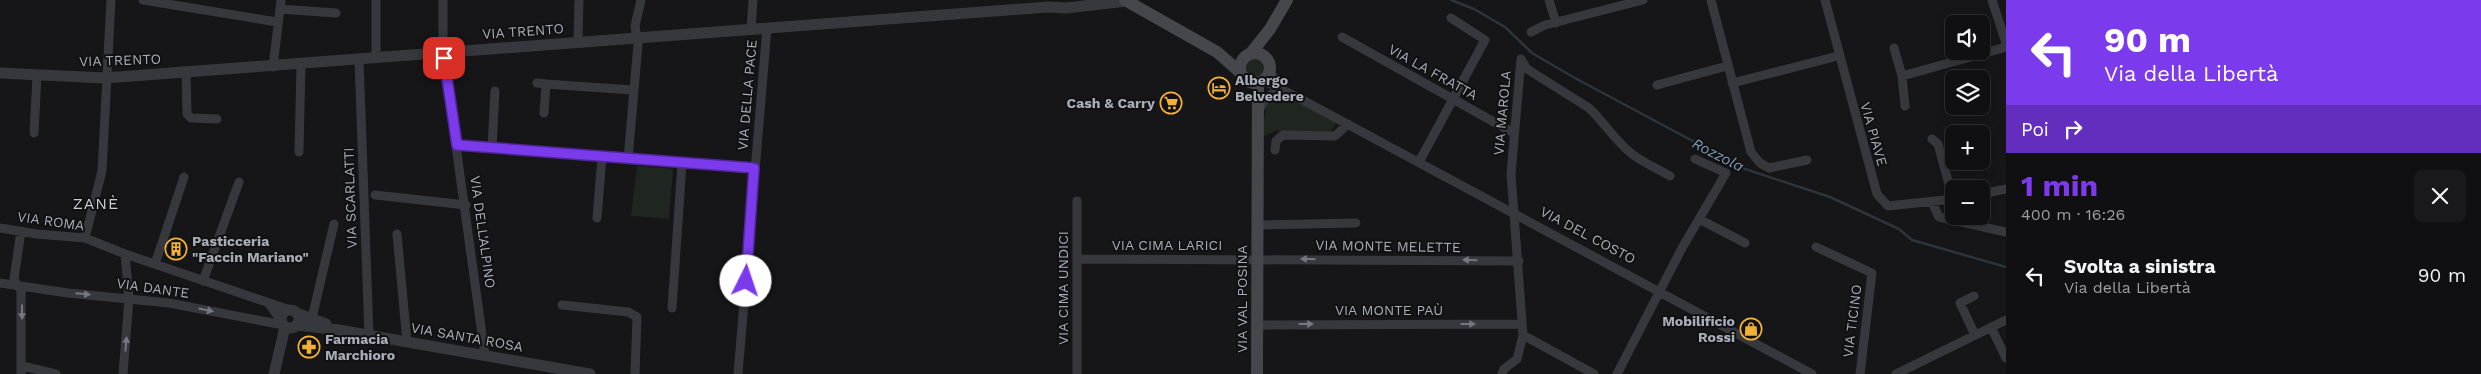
<!DOCTYPE html>
<html lang="it">
<head>
<meta charset="utf-8">
<style>
	:root { --surface:#101012; --page:#19191b; --text:#f1f3f6; --muted:#9c9d9f; --line:#303032; --accent:#7c3aed }
	body { margin:0; font-family:"Work Sans",sans-serif; background:var(--page); color:var(--text); height:100vh; display:flex; flex-direction:column; font-size:19px; white-space:nowrap }
	* { box-sizing:border-box; margin:0 }
	p { font-size:16px; color:var(--muted) }
	.icon { flex:none; width:28px; height:28px; fill:none; stroke:currentColor; stroke-width:2; stroke-linecap:round; stroke-linejoin:round }
	.map { position:relative; flex:1; overflow:hidden }
	.panel { display:flex; flex-direction:column; background:var(--surface); width:475px }
	.panel>* { flex:none }
	.top-card { background:#7c3aed; color:#fff; overflow:hidden }
	.controls { position:absolute; left:1945px; top:15px; display:grid; gap:10px }
	.controls a { display:grid; place-items:center; width:45px; height:45px; border-radius:8px; background:var(--surface); box-shadow:0 2px 12px #0003,0 0 0 1px var(--line); font-size:25px }
	.pin { position:absolute; display:grid; place-items:center; width:42px; height:42px; color:#fff; margin:-21px; border-radius:10px; box-shadow:0 2px 8px #0006 }
	.me { position:absolute; width:55px; margin:-28px; rotate:4deg; stroke-linejoin:round; filter:drop-shadow(0 0 4px #0008) }
	.turn { display:flex; align-items:center; gap:18px; height:105px; padding:0 15px; font-size:22px }
	.turn .icon { width:65px; height:65px; stroke-width:2.5 }
	.turn b { display:block; font-size:35px; line-height:42px }
	.then { display:flex; align-items:center; height:48px; padding:0 15px; background:#0003; gap:10px; font-size:19px }
	.round { display:grid; place-items:center; flex:none; width:52px; height:52px; border-radius:8px; background:var(--page) }
	.overview { display:flex; align-items:center; justify-content:space-between; height:85px; padding:0 15px }
	h1 { font-size:30px; font-weight:700; line-height:38px; color:var(--accent) }
	ul { padding:0; list-style:none }
	li { display:flex; align-items:center; gap:15px; height:75px; padding:0 15px }
	li div { flex:1 }
	li b { display:block; font-size:19px }
	li em { font-style:normal }
	main { display:flex; flex:1; min-height:0 }
	.map>svg:first-child { display:block }
	.green { fill:#1e261f }
	.lines { fill:none; stroke-linecap:round; stroke-linejoin:round }
	.stream { stroke:#2c353c; stroke-width:2.5 }
	.minor { stroke:#37383d; stroke-width:9 }
	.tertiary { stroke:#37383d; stroke-width:11 }
	.secondary { stroke:#45474d; stroke-width:12 }
	.oneway { fill:#757881 }
	.route-casing { stroke:#51269a; stroke-width:12 }
	.route { stroke:#7c3aed; stroke-width:9 }
	.labels { text-anchor:middle; stroke-width:4; stroke-linejoin:round; paint-order:stroke }
	.street-label { font-size:14px; fill:#a8adb8; stroke:#111113 }
	.poi-label { font-size:14px; font-weight:bold; fill:#a8adb8; stroke:#111113; text-anchor:start }
	.water-label { font-size:15px; font-style:italic; fill:#7f9bb3; stroke:#111113 }
	.quarter-label { font-size:16px; letter-spacing:1px; fill:#c9ccd4; stroke:#111113 }
</style>
</head>
<body>
<main>
<div class="map">
<svg width="2006" height="374" viewBox="0 0 2006 374">
	<rect width="100%" height="100%" fill="#161618"/>
	<path class="green" d="M1245 67a10 10 0 1 1 20 0a10 10 0 1 1-20 0Z
		M1283 95 1337 122 1331 131H1276L1262 137 1266 104 1269 98Z
		M637 166 673 169 669 219 631 216Z"/>
	<g class="lines">
		<path class="stream" d="M1451 0 1474 9 1505 27 1532 53 1573 77 1745 169 1830 197 1899 229 1912 240 2006 267"/>
		<path class="minor" d="M143 0 277 22
			M443 0V52L485 356
			M1549 0 1556 23
			M1711 0 1751 152 1760 163 1769 168 1807 160
			M1825 0 1877 194 1888 206 1954 199
			M1992 0 2006 43
			M280 9 336 13
			M751 29 753 0
			M1531 32 1545 25 1643 0
			M1342 37 1510 131
			M578 42 579 0
			M1894 48 1902 76 1905 106
			M376 58V0
			M1521 59 1527 69 1589 108C1604 122 1615 141 1632 154 1644 163 1658 169 1670 176
			M359 60 369 335
			M273 67 281 0
			M186 72 187 114 191 118 217 119
			M1269 72 1282 86
			M1902 76 2006 47
			M1262 80 1295 96 1812 374
			M537 83 546 84 544 113
			M1732 83 1838 56
			M546 84 632 90
			M1657 85 1727 66
			M1259 111C1264 99 1270 91 1283 93
			M34 133 37 75
			M1932 139 1938 144 1953 199
			M457 145 754 168
			M492 148 495 91
			M1275 150 1276 141 1283 135 1335 136 1348 124
			M299 152 301 64
			M628 159 638 44 635 26 641 0
			M1419 162 1485 40 1451 18
			M1981 194 2006 189
			M375 195 466 205
			M1077 201V374
			M1932 202 1939 217 2006 232
			M597 218 602 157
			M1699 219 1745 243
			M1257 225 1356 223
			M0 228 37 234 85 238 125 254 290 310
			M397 234 407 342
			M85 238 102 171 111 0
			M1816 247 1872 273 1860 374
			M1077 259 1519 261
			M155 264 184 177
			M203 281 239 182
			M0 283 68 293 169 303 283 325
			M1974 296 1960 303 1975 335
			M269 304 281 320
			M562 305 628 312 637 317 635 374
			M672 308 682 164
			M312 318 334 224
			M1257 325 1522 324
			M1991 327 2006 358
			M1523 335 1594 374
			M22 366 56 374
			M21 374V291L14 279 21 231
			M123 374 129 298 125 254
			M738 374 767 28
			M1502 374 1504 369 1517 359 1523 335 1511 174 1521 59
			M1617 374 1682 248 1726 173 1695 159
			M1896 374 2006 320"/>
		<path class="tertiary" d="M0 73 105 78 1048 7 1066 8 1127 1
			M281 319a9 9 0 1 1 18 0a9 9 0 1 1-18 0Z
			M296 313 326 324
			M297 325 339 330 590 374
			M274 374 285 327"/>
		<path class="secondary" d="M1125 0 1217 52 1241 73
			M1251 53 1270 29 1287 0
			M1240 68a15 15 0 1 1 30 0a15 15 0 1 1-30 0Z
			M1257 374 1258 82"/>
	</g>
	<defs><path id="oneway-solid" d="M-6-.8H1V-3.2L6.5 0L1 3.2V.8H-6Z" transform="scale(1.25)"/></defs>
	<g class="oneway">
		<use href="#oneway-solid" transform="translate(1308 259) rotate(-179)"/>
		<use href="#oneway-solid" transform="translate(1470 260) rotate(-179)"/>
		<use href="#oneway-solid" transform="translate(83 294) rotate(5)"/>
		<use href="#oneway-solid" transform="translate(206 310) rotate(11)"/>
		<use href="#oneway-solid" transform="translate(22 312) rotate(90)"/>
		<use href="#oneway-solid" transform="translate(1306 324)"/>
		<use href="#oneway-solid" transform="translate(1468 324)"/>
		<use href="#oneway-solid" transform="translate(126 344) rotate(-85)"/>
	</g>
	<g class="lines">
		<g class="route-casing">
			<path id="route" d="M444 58 457 145 754 168 746 281"/>
		</g>
		<use href="#route" class="route"/>
	</g>
	<defs>
		<g id="hotel-ring" transform="scale(1.125)"><circle r="9.5" fill="#111113" stroke="#f2b134" stroke-width="1.5"/><path d="M-6-4.5h1.5V1H6V5H4.5V3h-9V5H-6ZM-4 0a1.8 1.8 0 1 1 3.6 0ZM.5 0V-2.5h3Q6-2.5 6 0Z" fill="#f2b134"/></g>
		<g id="supermarket-ring" transform="scale(1.125)"><circle r="9.5" fill="#111113" stroke="#f2b134" stroke-width="1.5"/><path d="M-6-5.5h2.5l.6 2H6L4.5 2H-2.5L-4.4-4H-6ZM-1.5 3.2a1.3 1.3 0 1 0 .1 0ZM3 3.2a1.3 1.3 0 1 0 .1 0Z" fill="#f2b134"/></g>
		<g id="building-ring" transform="scale(1.125)"><circle r="9.5" fill="#111113" stroke="#f2b134" stroke-width="1.5"/><path d="M-4-6H4V6H1V3H-1V6H-4ZM-2.5-4.3h1.7v1.8h-1.7ZM.8-4.3h1.7v1.8H.8ZM-2.5-1h1.7V.8h-1.7ZM.8-1h1.7V.8H.8Z" fill="#f2b134"/></g>
		<g id="shop-ring" transform="scale(1.125)"><circle r="9.5" fill="#111113" stroke="#f2b134" stroke-width="1.5"/><path d="M-5-2.5h2.3a2.7 3.5 0 0 1 5.4 0H5L5.5 6h-11ZM-1.5-2.5h3a1.5 2.3 0 0 0-3 0Z" fill="#f2b134"/></g>
		<g id="pharmacy-ring" transform="scale(1.125)"><circle r="9.5" fill="#111113" stroke="#f2b134" stroke-width="1.5"/><path d="M-2-6h4v4h4v4h-4v4h-4v-4h-4v-4h4Z" fill="#f2b134"/></g>
	</defs>
	<g fill-rule="evenodd">
		<use href="#hotel-ring" x="1219" y="88"/>
		<use href="#supermarket-ring" x="1171" y="103"/>
		<use href="#building-ring" x="176" y="249"/>
		<use href="#shop-ring" x="1751" y="329"/>
		<use href="#pharmacy-ring" x="309" y="347"/>
	</g>
	<g class="labels">
		<g class="street-label">
			<text transform="translate(523 31) rotate(-4)" y="5">VIA TRENTO</text>
			<text transform="translate(120 60) rotate(-2)" y="5">VIA TRENTO</text>
			<text transform="translate(1433 72) rotate(29)" y="5">VIA LA FRATTA</text>
			<text transform="translate(747 95) rotate(-85)" y="5">VIA DELLA PACE</text>
			<text transform="translate(1502 113) rotate(-85)" y="5">VIA MAROLA</text>
			<text transform="translate(1874 134) rotate(74)" y="5">VIA PIAVE</text>
			<text transform="translate(350 198) rotate(-92)" y="5">VIA SCARLATTI</text>
			<text transform="translate(51 221) rotate(8)" y="5">VIA ROMA</text>
			<text transform="translate(483 232) rotate(82)" y="5">VIA DELL'ALPINO</text>
			<text transform="translate(1588 235) rotate(28)" y="5">VIA DEL COSTO</text>
			<text x="1167" y="250">VIA CIMA LARICI</text>
			<text transform="translate(1388 246) rotate(1)" y="5">VIA MONTE MELETTE</text>
			<text transform="translate(153 288) rotate(8)" y="5">VIA DANTE</text>
			<text transform="translate(1063 288) rotate(-90)" y="5">VIA CIMA UNDICI</text>
			<text transform="translate(1242 299) rotate(-90)" y="5">VIA VAL POSINA</text>
			<text x="1389" y="315">VIA MONTE PAÙ</text>
			<text transform="translate(1852 321) rotate(-83)" y="5">VIA TICINO</text>
			<text transform="translate(467 337) rotate(10)" y="5">VIA SANTA ROSA</text>
		</g>
		<g class="poi-label">
			<text x="1235" y="85">Albergo<tspan x="1235" dy="16">Belvedere</tspan></text>
			<text x="1155" y="108" text-anchor="end">Cash &amp; Carry</text>
			<text x="192" y="246">Pasticceria<tspan x="192" dy="16">"Faccin Mariano"</tspan></text>
			<text x="1735" y="326" text-anchor="end">Mobilificio<tspan x="1735" dy="16">Rossi</tspan></text>
			<text x="325" y="344">Farmacia<tspan x="325" dy="16">Marchioro</tspan></text>
		</g>
		<g class="water-label">
			<text transform="translate(1718 155) rotate(27)" y="5">Rozzola</text>
		</g>
		<g class="quarter-label">
			<text x="96" y="209">ZANÈ</text>
		</g>
	</g>
</svg>
<div class="controls">
<a><svg class="icon" aria-label="sound" viewBox="0 0 24 24"><path d="M4 9h4l5-4v14l-5-4H4zM17 9q2 3 0 6"/></svg></a>
<a><svg class="icon" aria-label="layers" viewBox="0 0 24 24"><path d="M12 4l9 5-9 5-9-5zM3 14l9 5 9-5"/></svg></a>
<a>+</a>
<a>−</a>
</div>
<div class="pin" style="left:444px;top:58px;background:#d93025"><svg class="icon" aria-label="arrive" viewBox="0 0 24 24"><path d="M6 21V4h12l-3 4 3 4H6"/></svg></div>
<svg class="me" style="left:746px;top:281px" viewBox="-20 -20 40 40"><circle r="19" fill="#fff"/><path d="M0-13L10 11 0 6-10 11z" fill="#7c3aed"/></svg>
</div>
<section class="panel">
<div class="top-card">
<div class="turn"><svg class="icon" aria-label="left" viewBox="0 0 24 24"><path d="M17 20v-9H6M10 6l-5 5 5 5"/></svg><div><b>90 m</b>Via della Libertà</div></div>
<div class="then">Poi<svg class="icon" aria-label="right" viewBox="0 0 24 24"><path d="M7 20v-9h11M14 6l5 5-5 5"/></svg></div>
</div>
<div class="overview"><div><h1>1 min</h1><p>400 m · 16:26</p></div><a class="round"><svg class="icon" aria-label="close" viewBox="0 0 24 24"><path d="M6 6l12 12M18 6L6 18"/></svg></a></div>
<ul>
<li><svg class="icon" aria-label="left" viewBox="0 0 24 24"><path d="M17 20v-9H6M10 6l-5 5 5 5"/></svg><div><b>Svolta a sinistra</b><p>Via della Libertà</p></div><em>90 m</em></li>
</ul>
</section>
</main>
</body>
</html>
